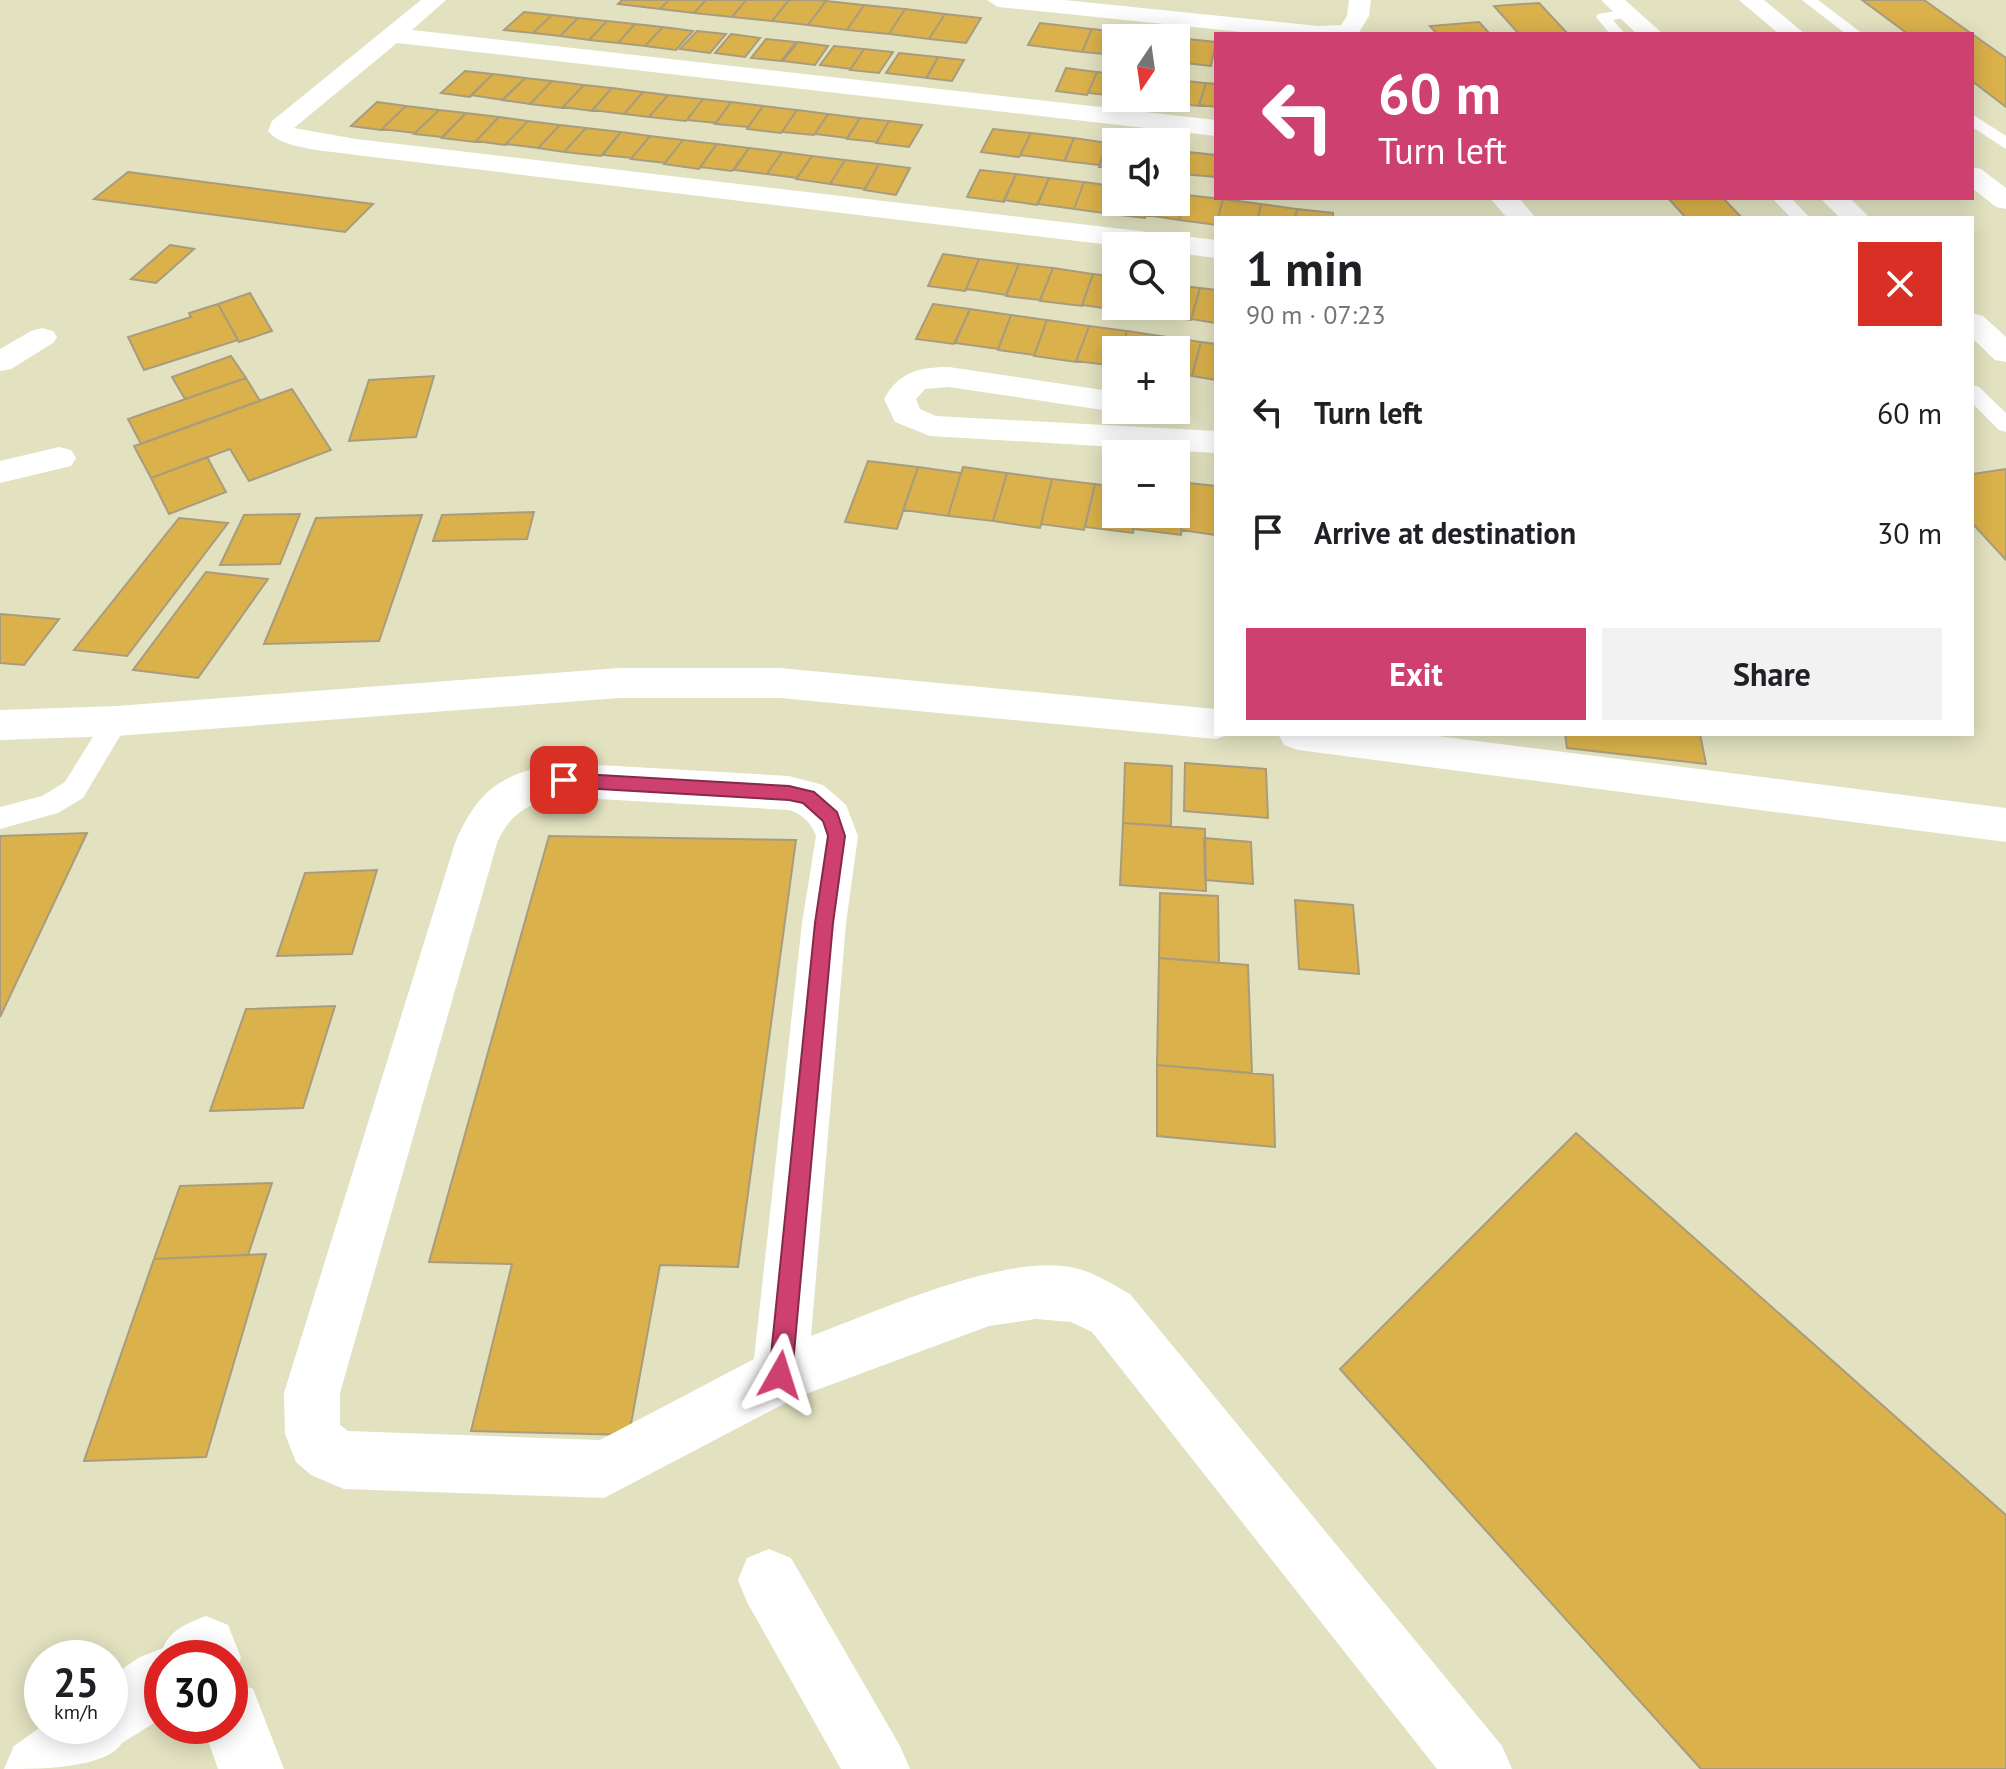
<!DOCTYPE html>
<html lang="en">
<head>
<meta charset="utf-8">
<style>
	:root { --surface:#fff; --page:#f2f2f2; --text:#202124; --muted:#757577; --accent:#cd406f }
	body { margin:0; font-family:"PT Sans",sans-serif; background:var(--page); color:var(--text); height:100vh; display:flex; flex-direction:column; font-size:30px; white-space:nowrap }
	* { box-sizing:border-box; margin:0 }
	p { font-size:26px; color:var(--muted) }
	.icon { flex:none; width:44px; height:44px; fill:none; stroke:currentColor; stroke-width:2; stroke-linecap:round; stroke-linejoin:round }
	.map { position:relative; flex:1; overflow:hidden }
	.sheet { position:absolute; left:1214px; top:216px; width:760px; height:520px; display:flex; flex-direction:column; background:var(--surface); border-radius:0px; box-shadow:0 4px 20px #0003 }
	.sheet>* { flex:none }
	.banner { position:absolute; left:1214px; top:32px; width:760px; height:168px; border-radius:0px; box-shadow:0 4px 20px #0003; background:#cd406f; color:#fff; overflow:hidden }
	.needle { width:52px; rotate:193deg }
	.controls { position:absolute; left:1102px; top:24px; display:grid; gap:16px }
	.controls a { display:grid; place-items:center; width:88px; height:88px; border-radius:0px; background:var(--surface); box-shadow:0 4px 20px #0003; font-size:40px }
	.speed { position:absolute; left:24px; top:1640px; display:flex; gap:16px; font-size:40px; font-weight:700; text-align:center }
	.speed>* { display:grid; place-content:center; width:104px; height:104px; border-radius:50%; background:var(--surface); box-shadow:0 4px 20px #0003; line-height:1 }
	.speed small { font-size:20px; font-weight:400 }
	.speed .limit { border:12px solid #d22; background:#fff; color:#111 }
	.pin { position:absolute; display:grid; place-items:center; width:68px; height:68px; color:#fff; margin:-34px; border-radius:16px; box-shadow:0 4px 12px #0006 }
	.me { position:absolute; width:88px; margin:-44px; rotate:6deg; stroke-linejoin:round; filter:drop-shadow(0 0 6px #0008) }
	.turn { display:flex; align-items:center; gap:28px; height:168px; padding:0 32px; font-size:36px }
	.turn .icon { width:104px; height:104px; stroke-width:2.5 }
	.turn b { display:block; font-size:56px; line-height:68px }
	.round { display:grid; place-items:center; flex:none; width:84px; height:84px; border-radius:0px; background:var(--page) }
	.headline { display:flex; align-items:center; justify-content:space-between; height:136px; padding:0 32px }
	h1 { font-size:48px; font-weight:700; line-height:60px }
	.primary-button { display:flex; gap:16px; margin-top:auto; padding:16px 32px }
	.primary-button a { flex:1; height:92px; border-radius:0px; background:var(--accent); color:#fff; font-size:32px; font-weight:700; line-height:92px; text-align:center }
	.primary-button a+a { background:var(--page); color:var(--text) }
	ul { padding:0; list-style:none }
	li { display:flex; align-items:center; gap:24px; height:120px; padding:0 32px }
	li div { flex:1 }
	li b { display:block; font-size:30px }
	li em { font-style:normal }
	.map>svg:first-child { display:block }
	.building { fill:#dab14b; stroke:#a99c7e; stroke-width:2 }
	.lines { fill:none; stroke-linecap:round; stroke-linejoin:round }
	.service { fill:#fff; fill-rule:evenodd }
	.minor { fill:#fff; fill-rule:evenodd }
	.tertiary { fill:#fff; fill-rule:evenodd }
	.route { fill:#cd406f; stroke:#852a48; stroke-width:2 }
</style>
</head>
<body>
<div class="map">
<svg width="2006" height="1769" viewBox="0 0 2006 1769">
	<rect width="100%" height="100%" fill="#e2e2c1"/>
	<path class="building" d="M622 0H669L660 9 618 4Z
		M669 0H706L694 13 660 9Z
		M706 0H746L732 17 694 13Z
		M746 0H789L772 21 732 17Z
		M789 0H819L826 1 808 25 772 21Z
		M1862 0H1924L1972 34H1908Z
		M826 1 864 5 847 30 808 25Z
		M1539 3 1568 34H1519L1494 6Z
		M864 5 905 9 889 34 847 30Z
		M905 9 945 14 929 39 889 34Z
		M524 12 552 15 533 33 504 30Z
		M945 14 981 18 966 43 929 39Z
		M552 15 578 18 560 36 533 33Z
		M578 18 607 21 589 40 560 36Z
		M607 21 635 24 618 43 589 40Z
		M1479 22 1490 34H1437L1430 26Z
		M1040 23 1092 29 1082 52 1028 45Z
		M635 24 663 27 645 46 618 43Z
		M663 27 693 31 676 50 645 46Z
		M1092 29 1136 34 1134 38H1116V55L1082 52Z
		M697 31 726 34 710 53 680 49Z
		M731 34 760 38 745 57 715 53Z
		M1972 34 2006 58V107L1972 81Z
		M1177 38 1216 42 1211 66 1176 62Z
		M766 39 796 42 781 61 751 58Z
		M798 42 828 46 815 65 783 61Z
		M834 46 864 49 851 69 820 65Z
		M864 49 893 52 879 73 850 70Z
		M899 53 938 57 927 78 886 73Z
		M938 57 964 60 952 81 926 78Z
		M1066 68 1097 72 1087 95 1056 91Z
		M465 71 493 74 470 97 441 93Z
		M1097 72 1116 74V96L1088 93Z
		M493 74 525 78 503 100 471 95Z
		M525 78 552 81 530 104 502 100Z
		M1176 80 1206 83 1199 106 1167 103 1169 98H1176Z
		M552 81 584 85 562 108 530 104Z
		M1206 83 1216 84V107L1199 105Z
		M584 85 612 88 592 111 563 107Z
		M612 88 643 92 624 114 592 110Z
		M643 92 668 95 649 117 624 114Z
		M668 95 703 99 686 121 649 117Z
		M703 99 731 102 716 123 687 120Z
		M377 102 406 106 381 130 351 126Z
		M731 102 763 106 748 127 715 124Z
		M406 106 439 110 415 133 382 129Z
		M763 106 797 110 781 133 747 129Z
		M439 110 466 113 442 137 414 134Z
		M797 110 828 114 814 135 782 132Z
		M466 113 499 117 475 142 442 138Z
		M828 114 860 118 847 138 815 134Z
		M499 117 528 121 505 145 476 141Z
		M860 118 889 121 877 142 847 139Z
		M528 121 560 125 538 148 506 144Z
		M889 121 922 125 909 147 876 143Z
		M560 125 586 128 564 152 538 148Z
		M586 128 621 132 601 156 564 152Z
		M993 129 1031 133 1019 157 981 152Z
		M621 132 650 136 632 158 603 155Z
		M1031 133 1074 138 1065 161 1020 155Z
		M650 136 683 140 665 163 631 159Z
		M1074 138 1108 143 1099 165 1064 161Z
		M683 140 717 144 699 169 664 164Z
		M1108 143 1116 144V169L1099 167Z
		M717 144 749 148 732 171 700 167Z
		M749 148 782 152 767 174 734 170Z
		M1176 151 1188 152 1181 175H1176Z
		M782 152 812 156 797 178 767 174Z
		M1188 152 1216 155V177L1182 174Z
		M812 156 845 160 830 184 796 179Z
		M845 160 879 164 865 189 830 184Z
		M879 164 910 168 896 195 864 190Z
		M980 170 1016 174 1004 202 967 197Z
		M128 172 373 204 345 232 94 199Z
		M1016 174 1049 178 1037 205 1004 200Z
		M1049 178 1084 182 1074 209 1038 204Z
		M1084 182 1113 186 1103 213 1074 209Z
		M1113 186H1116V202H1150L1145 218 1103 213Z
		M1176 194 1186 195 1179 220 1146 215 1150 202H1176Z
		M1186 195 1223 199 1216 225 1179 220Z
		M1668 198H1723L1742 218H1686Z
		M1223 199 1261 204 1258 218H1218Z
		M1261 204 1297 209 1295 218H1258Z
		M1297 209 1333 213V218H1295Z
		M170 245 194 249 156 283 131 279Z
		M943 254 979 259 965 291 928 286Z
		M979 259 1019 264 1006 295 966 289Z
		M1019 264 1053 268 1040 300 1006 296Z
		M1053 268 1093 274 1082 306 1040 301Z
		M1093 274 1116 277 1118 310 1082 305Z
		M1176 285 1200 288 1191 320 1158 315 1161 306H1176Z
		M1200 288 1216 290V323L1191 319Z
		M250 293 272 331 239 342 218 304Z
		M218 304 238 340 144 370 128 337 191 317 189 313Z
		M933 304 970 309 954 344 916 339Z
		M1120 306H1161L1159 315 1119 309Z
		M970 309 1011 315 998 349 955 343Z
		M1011 315 1047 320 1034 355 998 350Z
		M1047 320 1089 326 1076 362 1034 356Z
		M1089 326 1127 331 1121 350H1116V366L1076 361Z
		M1127 331 1167 337 1163 350H1121Z
		M1167 337 1201 342 1192 376 1176 374V350H1163Z
		M1201 342 1216 344V380L1192 376Z
		M231 356 246 378 185 399 172 377Z
		M434 376 416 437 349 441 369 380Z
		M246 378 260 401 141 444 128 419Z
		M292 389 331 450 249 481 230 449 151 478 134 446Z
		M207 457 226 492 169 514 151 478Z
		M868 461 918 467 897 529 845 522Z
		M918 467 961 473 948 516 903 510Z
		M963 467 1007 473 993 521 948 516Z
		M2006 469V560L1972 523V474Z
		M1007 473 1052 479 1040 528 993 521Z
		M1052 479 1095 484 1084 530 1041 524Z
		M1176 481 1188 483 1181 535 1133 529 1136 514H1176Z
		M1188 483 1216 486V535L1181 530Z
		M1095 484 1116 487V514H1136L1133 533 1085 527Z
		M534 512 527 539 433 541 442 515Z
		M300 514 280 564 220 565 244 515Z
		M422 515 379 641 264 644 316 518Z
		M179 518 228 523 127 656 74 650Z
		M206 572 268 579 198 678 133 670Z
		M0 614 59 619 24 665 0 663Z
		M1565 734H1700L1706 764 1567 748Z
		M1125 763 1172 766 1171 826 1123 823Z
		M1185 763 1266 769 1268 818 1184 811Z
		M1123 823 1205 829 1206 891 1120 885Z
		M87 833 0 1017V836Z
		M549 836 796 840 738 1267 660 1265 629 1435 471 1431 512 1264 429 1262Z
		M1204 838 1251 842 1253 884 1205 880Z
		M377 870 352 954 277 956 305 873Z
		M1160 893 1218 896 1219 963 1159 958Z
		M1295 900 1353 905 1359 974 1299 969Z
		M1159 958 1248 965 1252 1073 1157 1065Z
		M335 1006 303 1108 210 1111 246 1009Z
		M1157 1065 1273 1075 1275 1147 1157 1136Z
		M1576 1133 2006 1515V1769H1701L1340 1369Z
		M272 1183 248 1255 154 1259 180 1186Z
		M266 1254 206 1457 84 1461 154 1259Z"/>
	<g class="lines">
		<path class="service" d="M1802 0H1818L1863 34H1846Z
			M1628 9 1633 10V16L1613 20 1625 34H1610L1596 17 1598 14Z
			M1972 114 2006 136V149L1972 127Z
			M1772 198H1791L1810 218H1791Z
			M1972 385 1979 387 2006 413V432L1999 430 1972 403Z
			M116 711 125 714 129 721 83 798 58 813 0 829V807L42 796 65 782 107 714Z"/>
		<path class="minor" d="M421 0H446L412 30 1216 120V136L397 43 294 128 356 139 1216 240V258L1176 253V246H1119L356 155C333 151 282 150 268 131L272 121Z
			M987 0H1064L1318 26 1341 25 1347 16 1349 0H1371L1369 16 1358 34H1261L998 7Z
			M1490 198H1519L1536 218H1507Z
			M42 328 53 331 57 337 53 343 11 369 0 371V349L31 331Z
			M949 367 1116 392V410H1124L1116 412 949 387 925 389 916 399 920 409 936 416 1216 431V453L930 436 895 422 884 399C899 372 919 367 949 367Z
			M59 447 71 450 76 458 71 466 0 483V461Z
			M619 668H780L1216 709V734H1231L1216 739 780 698H619L116 736 0 740V710L116 706Z
			M1278 734H1422L2006 808V842L1298 750 1284 745Z
			M564 763 789 776 823 785 836 796 846 805 858 836 846 923 811 1336C879 1311 1006 1252 1075 1268 1094 1272 1113 1285 1130 1294L1502 1746 1512 1769H1437L1092 1332 1071 1322 1036 1319 989 1326 795 1398 604 1498 344 1489 311 1475 296 1462 285 1434 284 1393 455 843C479 787 504 772 564 763ZM564 797 789 810C802 813 812 824 816 836L802 923 754 1359 600 1440 348 1431 340 1425V1393L497 843C510 812 532 801 564 797Z
			M769 1549 791 1558 900 1746 910 1769H841L747 1602 738 1580 747 1558Z
			M206 1616 228 1625 241 1658 232 1681 253 1689 284 1769H218L203 1726H230V1658H162V1718L122 1743C106 1769 38 1769 4 1769L14 1746 42 1726H110V1677L140 1657 163 1648C171 1629 188 1623 206 1616Z"/>
		<path class="tertiary" d="M1601 0H1625L1663 34H1637Z
			M1739 0H1764L1805 34H1779Z
			M1972 167 1981 169 2006 188V209L1996 207 1972 188Z
			M1820 198H1850L1870 218H1840Z
			M1972 313 1983 316 2006 337V362L1995 360 1972 338Z"/>
	</g>
	<path class="route" d="M564 773 789 786 814 792 837 812 845 836 833 923 792 1375 789 1383 780 1387 772 1383 769 1375 815 923 828 836 823 821 803 803 789 800 564 787 555 780Z"/>
</svg>
<div class="controls">
<a><svg class="needle" viewBox="-14 -14 28 28"><path d="M0-13l5 13h-10z" fill="#e53935"/><path d="M0 13l5-13h-10z" fill="#757577"/></svg></a>
<a><svg class="icon" aria-label="sound" viewBox="0 0 24 24"><path d="M4 9h4l5-4v14l-5-4H4zM17 9q2 3 0 6"/></svg></a>
<a><svg class="icon" aria-label="search" viewBox="0 0 24 24"><circle cx="10" cy="10" r="6"/><path d="M15 15l6 6"/></svg></a>
<a>+</a>
<a>−</a>
</div>
<div class="speed"><div>25<small>km/h</small></div><div class="limit">30</div></div>
<div class="pin" style="left:564px;top:780px;background:#d93025"><svg class="icon" aria-label="arrive" viewBox="0 0 24 24"><path d="M6 21V4h12l-3 4 3 4H6"/></svg></div>
<svg class="me" style="left:780px;top:1375px" viewBox="-20 -20 40 40"><path d="M0-17L14 15 0 8-14 15z" fill="#cd406f" stroke="#fff" stroke-width="4"/></svg>
<div class="banner">
<div class="turn"><svg class="icon" aria-label="left" viewBox="0 0 24 24"><path d="M17 20v-9H6M10 6l-5 5 5 5"/></svg><div><b>60 m</b>Turn left</div></div>
</div>
<section class="sheet">
<div class="headline"><div><h1>1 min</h1><p>90 m · 07:23</p></div><a class="round" style="background:#d93025;color:#fff"><svg class="icon" aria-label="close" viewBox="0 0 24 24"><path d="M6 6l12 12M18 6L6 18"/></svg></a></div>
<ul>
<li><svg class="icon" aria-label="left" viewBox="0 0 24 24"><path d="M17 20v-9H6M10 6l-5 5 5 5"/></svg><div><b>Turn left</b></div><em>60 m</em></li>
<li><svg class="icon" aria-label="arrive" viewBox="0 0 24 24"><path d="M6 21V4h12l-3 4 3 4H6"/></svg><div><b>Arrive at destination</b></div><em>30 m</em></li>
</ul>
<div class="primary-button"><a>Exit</a><a>Share</a></div>
</section>
</div>
</body>
</html>
